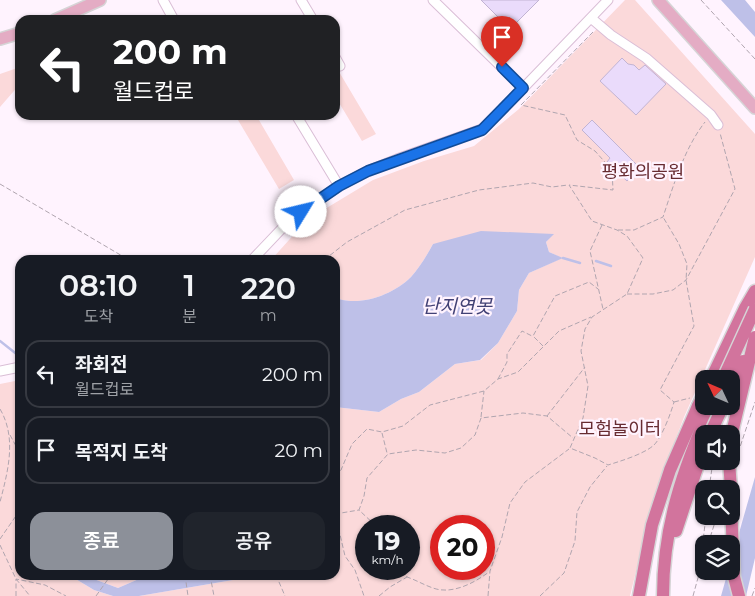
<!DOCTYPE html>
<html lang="ko">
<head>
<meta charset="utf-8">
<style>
	:root { --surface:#171b24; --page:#20242c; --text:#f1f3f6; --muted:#9ea1a6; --line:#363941; --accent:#8c9099 }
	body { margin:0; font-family:Montserrat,"Noto Sans KR",sans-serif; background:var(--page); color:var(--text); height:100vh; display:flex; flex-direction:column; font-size:19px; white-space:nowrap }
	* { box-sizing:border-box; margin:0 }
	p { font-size:16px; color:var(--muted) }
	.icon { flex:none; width:28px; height:28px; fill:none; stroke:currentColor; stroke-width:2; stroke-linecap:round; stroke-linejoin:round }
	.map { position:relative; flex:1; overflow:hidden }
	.side { position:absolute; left:15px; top:255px; width:325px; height:325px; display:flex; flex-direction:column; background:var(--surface); border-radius:15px; box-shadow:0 1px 4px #0004 }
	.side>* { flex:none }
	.guide { position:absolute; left:15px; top:15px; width:325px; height:105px; border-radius:15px; box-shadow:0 1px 4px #0004; background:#202124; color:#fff; overflow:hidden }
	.needle { width:32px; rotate:314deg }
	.buttons { position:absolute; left:695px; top:370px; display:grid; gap:10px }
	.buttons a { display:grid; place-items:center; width:45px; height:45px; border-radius:10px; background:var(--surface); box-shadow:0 1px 4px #0004; font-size:25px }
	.speed { position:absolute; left:355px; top:515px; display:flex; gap:10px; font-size:25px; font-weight:700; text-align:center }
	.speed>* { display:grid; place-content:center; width:65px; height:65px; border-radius:50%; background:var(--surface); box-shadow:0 1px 4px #0004; line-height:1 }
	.speed small { font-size:12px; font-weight:400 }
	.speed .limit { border:8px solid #d22; background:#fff; color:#111 }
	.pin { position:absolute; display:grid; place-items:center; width:42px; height:42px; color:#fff; margin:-51px -21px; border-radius:50% 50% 50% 0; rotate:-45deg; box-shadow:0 0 5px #0007 }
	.pin .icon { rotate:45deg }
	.me { position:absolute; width:55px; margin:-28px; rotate:54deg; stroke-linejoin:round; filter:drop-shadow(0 0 4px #0008) }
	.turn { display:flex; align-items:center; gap:18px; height:105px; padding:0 15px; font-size:22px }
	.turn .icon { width:65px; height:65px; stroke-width:2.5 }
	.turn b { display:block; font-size:35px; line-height:42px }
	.eta { display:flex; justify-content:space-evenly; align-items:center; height:85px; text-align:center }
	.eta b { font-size:30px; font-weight:600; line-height:35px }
	.button { display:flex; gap:10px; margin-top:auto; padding:10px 15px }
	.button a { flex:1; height:58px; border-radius:15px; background:var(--accent); color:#fff; font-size:20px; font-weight:600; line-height:58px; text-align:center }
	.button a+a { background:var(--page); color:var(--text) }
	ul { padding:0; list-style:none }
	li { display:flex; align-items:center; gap:15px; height:68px; margin:0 10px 8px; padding:0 5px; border:2px solid var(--line); border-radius:15px }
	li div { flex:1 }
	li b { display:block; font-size:19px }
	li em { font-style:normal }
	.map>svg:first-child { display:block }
	.green { fill:#fbd9da; fill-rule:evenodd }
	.water { fill:#bec0e8 }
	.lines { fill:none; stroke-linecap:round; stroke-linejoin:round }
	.stream { stroke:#bec0e8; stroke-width:2.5 }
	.building { fill:#eadbfb; stroke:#c2b4d3 }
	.minor-casing { stroke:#dabed6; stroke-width:11 }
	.major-casing { stroke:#d6d4d6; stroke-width:14 }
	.highway-casing { stroke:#d6d4d6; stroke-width:15 }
	.path { stroke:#b0a5af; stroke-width:1; stroke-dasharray:5 2.5; stroke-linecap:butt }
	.minor { stroke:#fff; stroke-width:9 }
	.major { stroke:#e4acc4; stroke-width:11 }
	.highway { stroke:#d2749d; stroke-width:12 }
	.highway-bridge-casing { stroke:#d6d4d6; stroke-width:15; stroke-linecap:butt }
	.highway-bridge { stroke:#d2749d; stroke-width:12 }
	.route-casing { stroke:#114b97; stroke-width:12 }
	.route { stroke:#1a73e8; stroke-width:9 }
	.labels { text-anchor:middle; stroke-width:4.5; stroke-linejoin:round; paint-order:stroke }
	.park-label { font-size:18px; fill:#672b31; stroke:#fff3fe }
	.water-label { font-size:19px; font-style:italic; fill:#424175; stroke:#fff3fe }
</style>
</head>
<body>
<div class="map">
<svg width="755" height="596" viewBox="0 0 755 596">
	<rect width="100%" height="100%" fill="#fff3fe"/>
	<path class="green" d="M625 0H635L755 134V257L684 417 655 494 630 596H139L233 580 249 575H335V407L379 412 401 399 419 392 455 364 481 360 498 343 517 311 519 290 529 273 562 258 549 252 546 242 553 234 433 244C427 255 420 267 411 277 394 294 363 306 339 299L335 304V260H271L298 230 315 215 373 180 424 161 474 146 519 109ZM366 526H409V569H366ZM441 526H484V569H441Z
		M335 65 376 134 362 141 335 96Z
		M20 67V84L0 107V74Z
		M235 115H256L294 180 279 189Z
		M20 380V575H69L94 590 113 596H0V384Z
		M83 575H148L118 588Z"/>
	<path class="water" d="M721 0H745L755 12V37Z
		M481 231 554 234 546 242 549 252 563 258 529 273 519 290 517 311 498 343 480 360 455 364 419 392 401 399 379 412 335 407V304L339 299C363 306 394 294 411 277 420 267 427 255 433 244Z
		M755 477V558L746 596H721Z
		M69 575H83L118 588 148 575H249L233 580 139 596H113L94 590Z"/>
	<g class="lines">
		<path class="stream" d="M563 258 580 263
			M596 261 611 266
			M0 341 19 356"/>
	</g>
	<path class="building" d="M481 0H539L510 29Z
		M622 58 628 64 634 65 639 70 645 65 666 84 636 115 600 81Z
		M592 120 640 168 627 181 607 162 610 158 582 130Z"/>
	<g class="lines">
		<g class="minor-casing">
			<path id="minor" d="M163 0 174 20
				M301 0 313 20
				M433 0 523 88
				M591 18 611 35 646 58 711 115 718 125
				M335 57 340 66
				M296 115 339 186
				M252 260 289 221 339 186 367 171 397 159 482 129 507 105 608 0
				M0 371 20 367"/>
		</g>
		<g class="major-casing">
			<path id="major" d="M658 0 755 108
				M55 20 100 0
				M0 39 20 33"/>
		</g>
		<g class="highway-casing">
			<path id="highway" d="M711 379 745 308 755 291
				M731 505 734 577 739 596
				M676 531 704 447
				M639 596 652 525 670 470 698 406
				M663 596C663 526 683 469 711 406"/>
		</g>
		<path class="path" d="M701 0 755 59
			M593 32 521 105 565 115 577 140 595 151 612 170 613 190 569 185 592 221 617 230 627 236 643 258 627 294 592 317 585 329 581 351 588 386 583 418 570 448 595 458 608 465C621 461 644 454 654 445 662 437 671 413 674 402L660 390 694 326 686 280 687 264 679 244 663 217
			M0 184 129 260
			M602 225 590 251 603 309
			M618 230H634L663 217C674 184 684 149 705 122
			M324 260 347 242 405 210 479 190 533 183 552 187 568 185
			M627 294H653L673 290 686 280 735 189 720 133
			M543 346 533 336 555 296 589 282 598 289
			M498 379 507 362V354L522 331 532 336
			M674 402 690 398
			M0 409C17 438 8 471 0 502
			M547 416 585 367
			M481 417 484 391
			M382 433 387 453
			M10 435 16 446 20 447
			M738 453 755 402
			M335 476 341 470 352 444 367 429 382 432 403 426 430 405 484 391 498 379 518 372 559 331 591 317
			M709 489 713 461
			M335 514 359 510
			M335 522 338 526 345 556 355 570 364 596
			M376 526 359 510 364 496 367 478 388 454 416 450 445 453 461 448 475 435 481 418 523 413 547 416 573 438
			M0 539 20 510
			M708 544 717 516
			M0 545 16 579 30 596
			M704 546 703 541 706 516
			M404 569 407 577C416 580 424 585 433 588 452 595 474 583 489 572
			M185 575 188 596
			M210 575 214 596
			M276 575 285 596
			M16 596V579L45 585 66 596
			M96 596 111 575
			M379 596 390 587 407 577
			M488 596 490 571 502 537 510 503 525 482 569 449
			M540 596 564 573 575 541 577 512 590 487 607 466
			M693 596 704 556
			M752 596 755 588"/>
		<use href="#minor" class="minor"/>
		<use href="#major" class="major"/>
		<use href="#highway" class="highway"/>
		<g class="highway-bridge-casing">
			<path id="highway-bridge" d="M723 379 755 309
				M731 389 743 361
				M698 406 704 394
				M710 434 723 406
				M731 437 755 337
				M729 461 731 489"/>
		</g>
		<use href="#highway-bridge" class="highway-bridge"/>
	</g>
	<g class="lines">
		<g class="route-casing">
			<path id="route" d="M301 212 339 186 368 171 482 130 523 88 502 67"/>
		</g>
		<use href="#route" class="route"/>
	</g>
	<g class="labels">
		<g class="park-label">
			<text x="643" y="178">평화의공원</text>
			<text x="620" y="435">모험놀이터</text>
		</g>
		<g class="water-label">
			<text x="457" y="313">난지연못</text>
		</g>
	</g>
</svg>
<div class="buttons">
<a><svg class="needle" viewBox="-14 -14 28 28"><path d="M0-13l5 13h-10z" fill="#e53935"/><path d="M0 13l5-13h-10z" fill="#9ea1a6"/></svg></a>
<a><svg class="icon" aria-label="sound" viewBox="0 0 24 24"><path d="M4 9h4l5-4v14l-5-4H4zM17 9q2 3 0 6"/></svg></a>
<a><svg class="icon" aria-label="search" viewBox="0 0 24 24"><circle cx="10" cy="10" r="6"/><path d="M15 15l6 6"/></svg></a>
<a><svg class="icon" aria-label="layers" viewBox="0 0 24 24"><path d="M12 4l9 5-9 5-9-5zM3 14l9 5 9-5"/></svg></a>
</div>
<div class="speed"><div>19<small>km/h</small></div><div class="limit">20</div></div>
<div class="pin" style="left:502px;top:67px;background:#d93025"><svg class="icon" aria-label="arrive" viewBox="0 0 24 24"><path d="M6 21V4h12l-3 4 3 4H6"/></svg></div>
<svg class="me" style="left:301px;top:212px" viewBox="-20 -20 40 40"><circle r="19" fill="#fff"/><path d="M0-13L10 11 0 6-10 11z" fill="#1a73e8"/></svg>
<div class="guide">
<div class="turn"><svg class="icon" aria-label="left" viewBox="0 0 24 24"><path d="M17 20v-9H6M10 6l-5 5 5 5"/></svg><div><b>200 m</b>월드컵로</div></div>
</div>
<section class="side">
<div class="eta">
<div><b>08:10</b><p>도착</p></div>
<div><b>1</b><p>분</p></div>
<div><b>220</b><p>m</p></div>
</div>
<ul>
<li><svg class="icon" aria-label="left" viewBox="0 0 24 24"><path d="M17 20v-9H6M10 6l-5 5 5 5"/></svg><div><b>좌회전</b><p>월드컵로</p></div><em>200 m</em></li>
<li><svg class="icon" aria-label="arrive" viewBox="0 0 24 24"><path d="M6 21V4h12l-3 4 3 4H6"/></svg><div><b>목적지 도착</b></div><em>20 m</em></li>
</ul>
<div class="button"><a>종료</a><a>공유</a></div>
</section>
</div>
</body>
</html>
